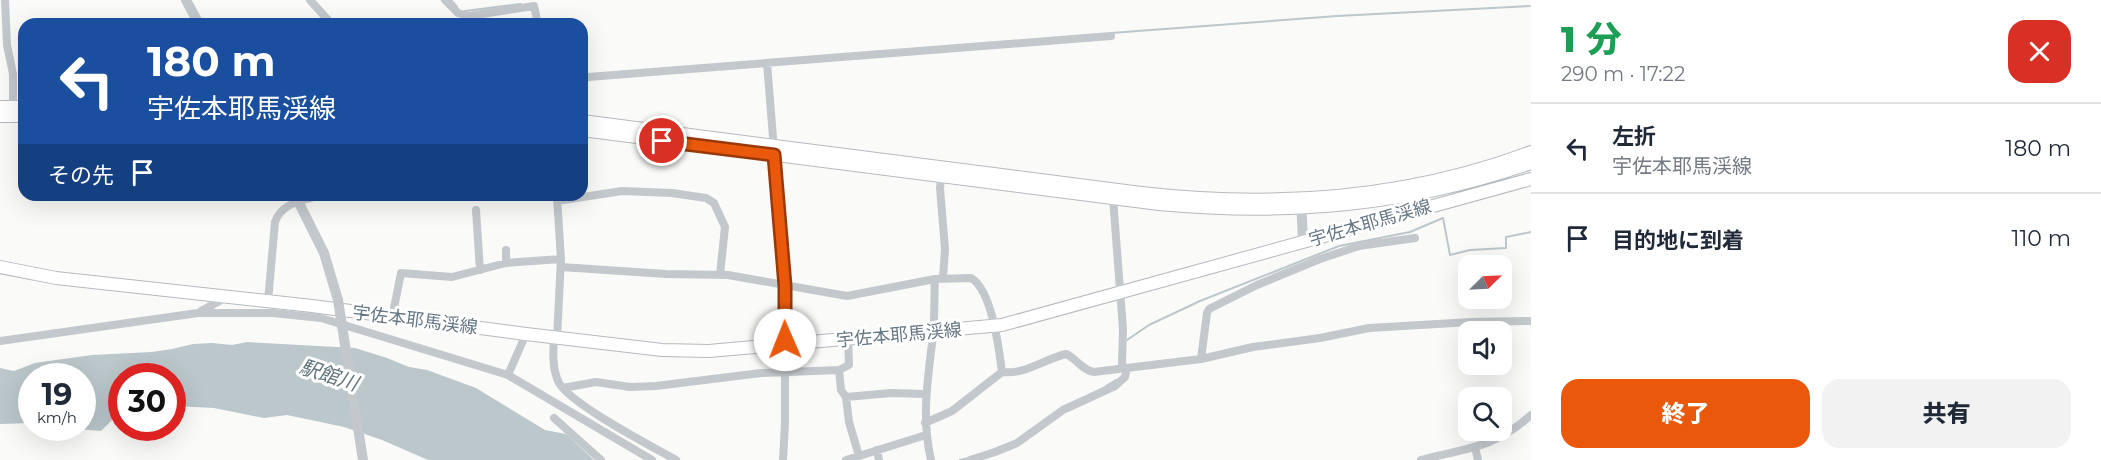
<!DOCTYPE html>
<html lang="ja">
<head>
<meta charset="utf-8">
<style>
	:root { --surface:#fff; --page:#f2f2f3; --text:#1f2937; --muted:#747a83; --line:#e0e1e3; --accent:#ea580c }
	body { margin:0; font-family:Montserrat,"Noto Sans JP",sans-serif; background:var(--page); color:var(--text); height:100vh; display:flex; flex-direction:column; font-size:22px; white-space:nowrap }
	* { box-sizing:border-box; margin:0 }
	p { font-size:20px; color:var(--muted) }
	.icon { flex:none; width:33px; height:33px; fill:none; stroke:currentColor; stroke-width:2; stroke-linecap:round; stroke-linejoin:round }
	.map { position:relative; flex:1; overflow:hidden }
	.side { display:flex; flex-direction:column; background:var(--surface); width:570px }
	.side>* { flex:none }
	.hud { position:absolute; left:18px; top:18px; width:570px; height:183px; border-radius:18px; box-shadow:0 6px 24px #0002; background:#1a4fa0; color:#fff; overflow:hidden }
	.needle { width:39px; rotate:66deg }
	.controls { position:absolute; left:1458px; top:255px; display:grid; gap:12px }
	.controls a { display:grid; place-items:center; width:54px; height:54px; border-radius:12px; background:var(--surface); box-shadow:0 6px 24px #0002; font-size:30px }
	.speed { position:absolute; left:18px; top:363px; display:flex; gap:12px; font-size:30px; font-weight:700; text-align:center }
	.speed>* { display:grid; place-content:center; width:78px; height:78px; border-radius:50%; background:var(--surface); box-shadow:0 6px 24px #0002; line-height:1 }
	.speed small { font-size:15px; font-weight:400 }
	.speed .limit { border:9px solid #d22; background:#fff; color:#111 }
	.pin { position:absolute; display:grid; place-items:center; width:51px; height:51px; color:#fff; margin:-26px; border:3px solid #fff; border-radius:50%; box-shadow:0 2px 6px #0007 }
	.me { position:absolute; width:66px; margin:-33px; rotate:359deg; stroke-linejoin:round; filter:drop-shadow(0 0 4px #0008) }
	.turn { display:flex; align-items:center; gap:21px; height:126px; padding:0 30px; font-size:27px }
	.turn .icon { width:78px; height:78px; stroke-width:2.5 }
	.turn b { display:block; font-size:42px; line-height:51px }
	.then { display:flex; align-items:center; height:57px; padding:0 30px; background:#0003; gap:12px; font-size:22px }
	.round { display:grid; place-items:center; flex:none; width:63px; height:63px; border-radius:18px; background:var(--page) }
	.head { display:flex; align-items:center; justify-content:space-between; height:102px; padding:0 30px }
	h1 { font-size:36px; font-weight:800; line-height:45px; color:#1e9e55 }
	.cta { display:flex; gap:12px; margin-top:auto; padding:12px 30px }
	.cta a { flex:1; height:69px; border-radius:18px; background:var(--accent); color:#fff; font-size:24px; font-weight:800; line-height:69px; text-align:center }
	.cta a+a { background:var(--page); color:var(--text) }
	ul { padding:0; list-style:none }
	li { display:flex; align-items:center; gap:18px; height:90px; padding:0 30px; border-top:2px solid var(--line) }
	li div { flex:1 }
	li b { display:block; font-size:22px }
	li em { font-style:normal }
	main { display:flex; flex:1; min-height:0 }
	.map>svg:first-child { display:block }
	.water { fill:#bbc7cb }
	.lines { fill:none; stroke-linecap:round; stroke-linejoin:round }
	.stream { stroke:#bbc7cb; stroke-width:2 }
	.primary-casing { stroke:#b5babe; stroke-width:14 }
	.minor { stroke:#c3c8cc; stroke-width:8 }
	.tertiary { stroke:#c3c8cc; stroke-width:10 }
	.primary { stroke:#fff; stroke-width:12 }
	.tertiary-bridge { stroke:#c3c8cc; stroke-width:10 }
	.route-casing { stroke:#983908; stroke-width:15 }
	.route { stroke:#ea580c; stroke-width:10 }
	.labels { text-anchor:middle; stroke-width:6; stroke-linejoin:round; paint-order:stroke }
	.street-label { font-size:18px; fill:#657683; stroke:#fff }
	.water-label { font-size:20px; font-style:italic; fill:#60757c; stroke:#fff }
</style>
</head>
<body>
<main>
<div class="map">
<svg width="1531" height="460" viewBox="0 0 1531 460">
	<rect width="100%" height="100%" fill="#fafaf8"/>
	<path class="water" d="M247 342 355 348 387 358 409 367 427 370 476 388 545 430 566 434 594 460H428L382 440 344 427 287 415 264 418 214 408 173 406 172 376H122L121 417 113 419 101 431 63 428H82V376H32L31 423 0 424V368L14 371 35 363 92 355 152 352 172 349 193 344 212 343 232 345Z"/>
	<g class="lines">
		<path class="stream" d="M451 0 457 7
			M465 11 521 4
			M1111 33 1337 16 1530 6
			M1127 340 1149 325 1200 301 1339 246 1410 232 1443 218 1450 255 1470 250 1506 248V237L1531 232
			M1106 386 1116 380
			M960 460 969 458"/>
		<g class="primary-casing">
			<path id="primary" d="M0 107H24
				M0 116H24
				M582 121 1141 193C1273 208 1406 199 1531 152
				M582 130 1159 204C1289 216 1407 206 1531 163
				M0 267 56 278 312 306 526 334 662 350 709 351 1002 325 1531 179"/>
		</g>
		<path class="minor" d="M5 0 7 45 13 74V107
			M310 0 328 20
			M445 0 458 13 469 16 534 6 538 24
			M767 63 785 286V423L783 460
			M582 82 588 77 1111 36
			M942 171 940 188 945 249 943 278
			M557 201 622 191 672 193 706 198 714 203 725 227 720 275
			M476 210 480 270
			M506 263V250
			M561 267 666 274 728 275 847 296 935 279 971 278C992 290 999 349 1002 372L952 411 925 423
			M268 301 275 222C282 202 303 201 321 195
			M201 311 227 297
			M392 318 401 273 452 277 506 263 561 259
			M554 337C553 352 552 369 559 383 572 405 651 446 676 460
			M557 338 561 259 557 197
			M0 341 198 313H273L321 318 508 375 652 460
			M1201 359 1207 313 1209 309 1257 285 1320 259 1359 246 1415 238
			M839 370 841 390 846 397 891 393 925 394
			M1002 372C1025 375 1044 359 1066 354 1076 358 1083 371 1094 372L1201 359 1253 347 1320 338 1369 328 1471 322 1531 321
			M508 375 526 334
			M563 388 596 382 630 387 656 386 761 373 839 370 849 365 848 339
			M846 397 849 422 859 456
			M554 418 601 460
			M1475 447 1478 460
			M877 450 879 460
			M846 460 926 435
			M931 460C921 416 928 379 933 335 935 316 934 297 935 279
			M970 460 995 452 1017 443 1063 410 1115 386 1125 377 1126 372 1122 363 1123 329 1113 198
			M1421 460C1466 448 1495 448 1531 415"/>
		<path class="tertiary" d="M186 0 199 24
			M295 195 324 253 338 300
			M1301 199 1303 242"/>
		<use href="#primary" class="primary"/>
		<path class="tertiary-bridge" d="M338 300 363 460"/>
	</g>
	<g class="lines">
		<g class="route-casing">
			<path id="route" d="M662 141 774 155 785 286V340"/>
		</g>
		<use href="#route" class="route"/>
	</g>
	<g class="labels">
		<g class="street-label">
			<text transform="translate(1370 223) rotate(-16)" y="6">宇佐本耶馬渓線</text>
			<text transform="translate(415 320) rotate(7)" y="6">宇佐本耶馬渓線</text>
			<text transform="translate(899 335) rotate(-5)" y="6">宇佐本耶馬渓線</text>
		</g>
		<g class="water-label">
			<text transform="translate(329 375) rotate(18)" y="7">駅館川</text>
		</g>
	</g>
</svg>
<div class="controls">
<a><svg class="needle" viewBox="-14 -14 28 28"><path d="M0-13l5 13h-10z" fill="#e53935"/><path d="M0 13l5-13h-10z" fill="#747a83"/></svg></a>
<a><svg class="icon" aria-label="sound" viewBox="0 0 24 24"><path d="M4 9h4l5-4v14l-5-4H4zM17 9q2 3 0 6"/></svg></a>
<a><svg class="icon" aria-label="search" viewBox="0 0 24 24"><circle cx="10" cy="10" r="6"/><path d="M15 15l6 6"/></svg></a>
</div>
<div class="speed"><div>19<small>km/h</small></div><div class="limit">30</div></div>
<div class="pin" style="left:662px;top:141px;background:#d93025"><svg class="icon" aria-label="arrive" viewBox="0 0 24 24"><path d="M6 21V4h12l-3 4 3 4H6"/></svg></div>
<svg class="me" style="left:785px;top:340px" viewBox="-20 -20 40 40"><circle r="19" fill="#fff"/><path d="M0-13L10 11 0 6-10 11z" fill="#ea580c"/></svg>
<div class="hud">
<div class="turn"><svg class="icon" aria-label="left" viewBox="0 0 24 24"><path d="M17 20v-9H6M10 6l-5 5 5 5"/></svg><div><b>180 m</b>宇佐本耶馬渓線</div></div>
<div class="then">その先<svg class="icon" aria-label="arrive" viewBox="0 0 24 24"><path d="M6 21V4h12l-3 4 3 4H6"/></svg></div>
</div>
</div>
<section class="side">
<div class="head"><div><h1>1 分</h1><p>290 m · 17:22</p></div><a class="round" style="background:#d93025;color:#fff"><svg class="icon" aria-label="close" viewBox="0 0 24 24"><path d="M6 6l12 12M18 6L6 18"/></svg></a></div>
<ul>
<li><svg class="icon" aria-label="left" viewBox="0 0 24 24"><path d="M17 20v-9H6M10 6l-5 5 5 5"/></svg><div><b>左折</b><p>宇佐本耶馬渓線</p></div><em>180 m</em></li>
<li><svg class="icon" aria-label="arrive" viewBox="0 0 24 24"><path d="M6 21V4h12l-3 4 3 4H6"/></svg><div><b>目的地に到着</b></div><em>110 m</em></li>
</ul>
<div class="cta"><a>終了</a><a>共有</a></div>
</section>
</main>
</body>
</html>
